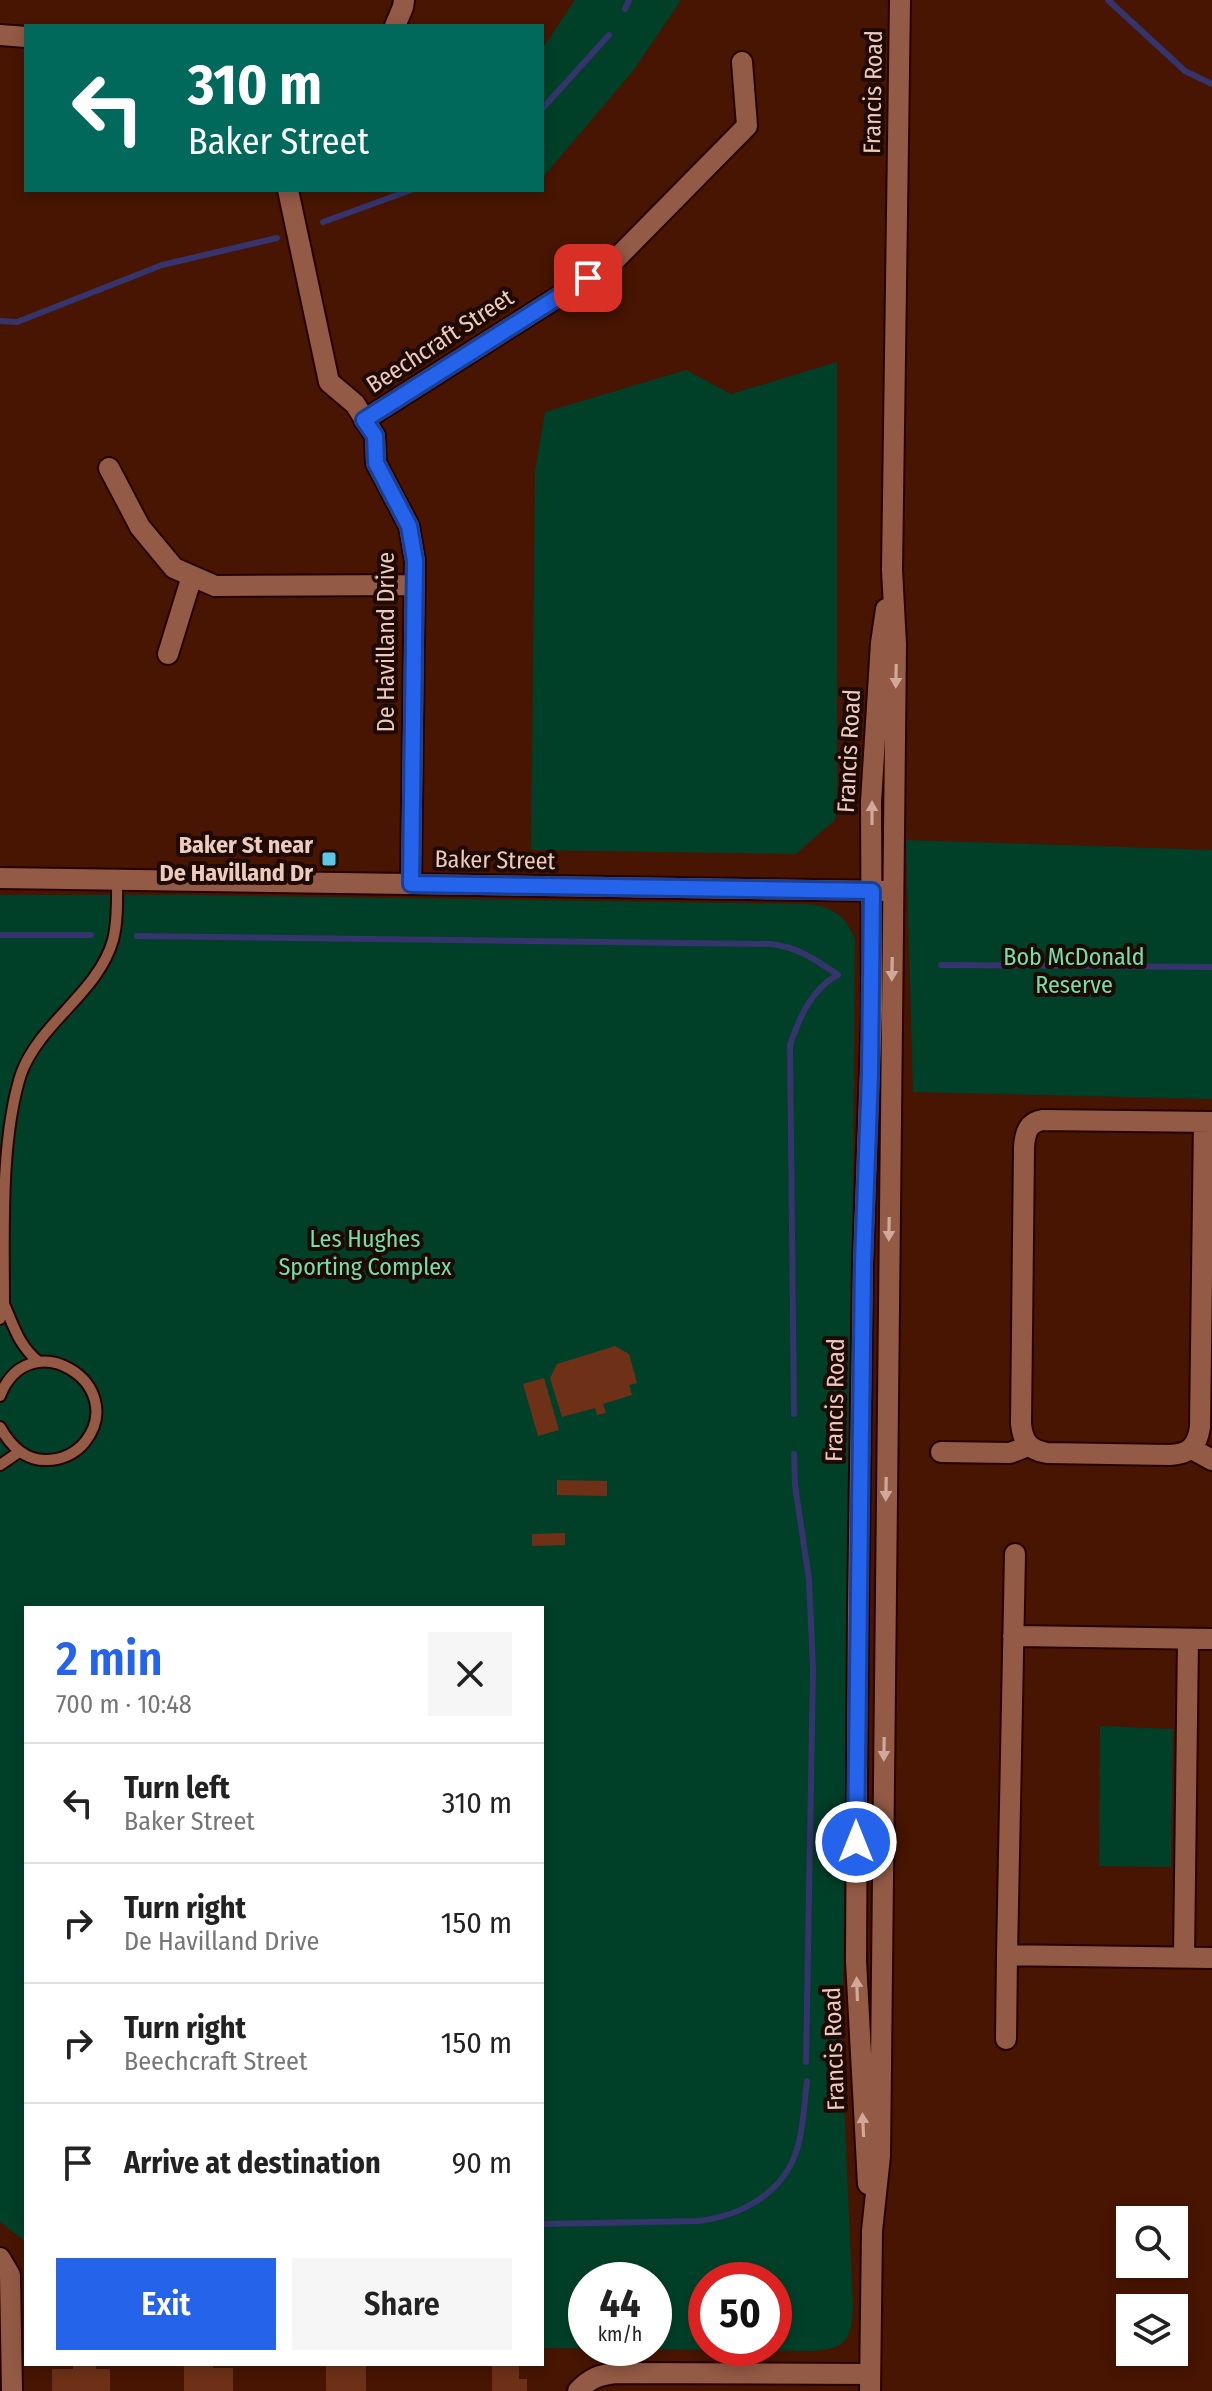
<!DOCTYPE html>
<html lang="en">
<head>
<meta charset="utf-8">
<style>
	:root { --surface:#fff; --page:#f6f6f6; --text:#222; --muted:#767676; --line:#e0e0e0; --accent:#2563eb }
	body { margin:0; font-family:"Fira Sans Condensed",sans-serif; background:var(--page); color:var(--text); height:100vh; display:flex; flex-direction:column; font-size:30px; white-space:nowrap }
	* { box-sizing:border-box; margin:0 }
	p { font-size:26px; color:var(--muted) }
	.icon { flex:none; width:44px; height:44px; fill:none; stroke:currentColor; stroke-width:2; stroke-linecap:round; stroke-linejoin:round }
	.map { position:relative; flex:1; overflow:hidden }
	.side { position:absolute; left:24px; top:1606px; width:520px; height:760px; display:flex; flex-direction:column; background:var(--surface); border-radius:0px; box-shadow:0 4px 12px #0003 }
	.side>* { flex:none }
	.guide { position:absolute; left:24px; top:24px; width:520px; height:168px; border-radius:0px; box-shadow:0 4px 12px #0003; background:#00695c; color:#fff; overflow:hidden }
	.fabs { position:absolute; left:1116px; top:2206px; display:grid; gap:16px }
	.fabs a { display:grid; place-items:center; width:72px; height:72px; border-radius:0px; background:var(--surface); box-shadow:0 4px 12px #0003; font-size:40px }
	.speed { position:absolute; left:568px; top:2262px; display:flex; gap:16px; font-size:40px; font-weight:700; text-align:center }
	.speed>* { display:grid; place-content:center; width:104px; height:104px; border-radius:50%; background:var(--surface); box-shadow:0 4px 12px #0003; line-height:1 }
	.speed small { font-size:20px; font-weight:400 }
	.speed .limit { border:12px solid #d22; background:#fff; color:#111 }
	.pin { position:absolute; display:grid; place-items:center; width:68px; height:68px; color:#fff; margin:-34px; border-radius:16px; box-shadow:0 4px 12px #0006 }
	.me { position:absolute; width:88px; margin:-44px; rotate:0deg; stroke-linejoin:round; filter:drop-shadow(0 0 6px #0008) }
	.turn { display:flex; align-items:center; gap:28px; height:168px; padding:0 32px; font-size:36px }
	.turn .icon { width:104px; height:104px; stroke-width:2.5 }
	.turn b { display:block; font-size:56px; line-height:68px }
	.round { display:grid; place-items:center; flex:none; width:84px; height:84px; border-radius:0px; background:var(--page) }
	.headline { display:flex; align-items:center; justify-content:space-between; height:136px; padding:0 32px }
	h1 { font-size:48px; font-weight:600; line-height:60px; color:var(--accent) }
	.primary-button { display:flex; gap:16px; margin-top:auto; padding:16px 32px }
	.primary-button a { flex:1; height:92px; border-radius:0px; background:var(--accent); color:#fff; font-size:32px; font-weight:600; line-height:92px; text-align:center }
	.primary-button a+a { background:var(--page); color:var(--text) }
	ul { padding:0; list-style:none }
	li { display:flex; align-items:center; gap:24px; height:120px; padding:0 32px; border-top:2px solid var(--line) }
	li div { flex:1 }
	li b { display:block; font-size:30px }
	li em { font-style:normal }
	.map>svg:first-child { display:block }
	.green { fill:#003f28; fill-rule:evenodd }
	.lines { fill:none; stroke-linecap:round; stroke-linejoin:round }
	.stream { stroke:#35346c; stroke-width:6 }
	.building { fill:#6e3118 }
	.lane-casing { stroke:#260300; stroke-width:14 }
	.street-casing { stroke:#260300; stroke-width:24 }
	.secondary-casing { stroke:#260300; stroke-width:24 }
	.lane { stroke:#935a45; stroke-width:10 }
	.street { stroke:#935a45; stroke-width:20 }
	.secondary { stroke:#935a45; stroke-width:20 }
	.oneway { fill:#d1a99a }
	.route-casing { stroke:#184099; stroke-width:20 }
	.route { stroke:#2563eb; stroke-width:14 }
	.poi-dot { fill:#5dc7e8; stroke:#1f0903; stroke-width:3 }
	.labels { text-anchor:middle; stroke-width:8; stroke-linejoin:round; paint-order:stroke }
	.street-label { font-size:24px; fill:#eccbbf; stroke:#1f0903 }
	.poi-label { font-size:24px; font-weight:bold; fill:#eccbbf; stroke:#1f0903; text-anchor:end }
	.park-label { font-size:24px; fill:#73dfac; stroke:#1f0903 }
</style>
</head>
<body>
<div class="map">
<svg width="1212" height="2391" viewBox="0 0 1212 2391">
	<rect width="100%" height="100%" fill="#471501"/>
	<path class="green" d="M575 0H681L633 71 543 177 542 49Z
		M837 362V809L835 820 796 854 531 850 535 471 545 412 686 370 731 394Z
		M906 840 1212 850V1099L913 1092Z
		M0 895H186L807 904C832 906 846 916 855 939L851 1407 842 2055 853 2308C851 2339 848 2348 814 2351L542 2348V1608H26V2242L0 2222ZM586 2280H654V2348H586ZM706 2280H774V2348H706Z
		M1100 1726 1173 1729 1171 1867 1099 1866Z"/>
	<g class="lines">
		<path class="stream" d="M1108 0 1185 71 1212 84
			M625 9 629 0
			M542 109 609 35
			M323 222 411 190
			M0 321 17 322 162 265 277 238
			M0 935H91
			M137 936 771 944C798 947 816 960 838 975 812 988 799 1018 790 1045L794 1414
			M941 965 1212 967
			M794 1454 795 1485 809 1580 813 1669 806 2062
			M542 2224 698 2221C741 2216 784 2193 797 2149 804 2127 804 2103 807 2081"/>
	</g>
	<path class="building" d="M615 1346 629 1354 637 1383 629 1385 632 1395 603 1404 606 1413 597 1415 595 1408 562 1417 550 1378 557 1364Z
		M544 1378 559 1430 538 1436 523 1384Z
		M557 1480 607 1481V1496L557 1495Z
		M565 1533V1545L532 1546V1534Z
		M73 2364H96V2369H110V2391H52V2369H73Z
		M184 2364H213V2368H233V2391H184Z
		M326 2364H366V2391H326Z
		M492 2364H519V2379H527V2391H492Z"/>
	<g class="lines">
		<g class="lane-casing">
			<path id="lane" d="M4 1304C14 1327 19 1346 39 1362
				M0 1319 4 1304C4 1234 0 1140 21 1074 40 1022 98 993 113 940 118 921 117 899 117 880
				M0 1396C29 1321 130 1384 85 1442 76 1453 62 1460 47 1460 25 1461 10 1445 0 1427
				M0 1465 19 1452"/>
		</g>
		<g class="street-casing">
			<path id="street" d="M395 26 403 7 404 0
				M0 35 26 37
				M288 190 329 382 355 404 375 436 376 463 409 526 415 561 411 884
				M364 420 613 262 747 126 742 62
				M109 468 140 527 174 568 215 586 414 585
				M168 654 192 576
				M0 878 888 891
				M1204 1122 1200 1427C1197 1447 1189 1454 1170 1455L1047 1453C1029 1450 1023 1442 1021 1424L1024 1147C1025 1133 1028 1122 1043 1120L1212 1122
				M1192 1449 1212 1460
				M941 1452 1010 1453 1028 1446
				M1015 1554 1007 1955 1212 1958
				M1013 1636 1212 1639
				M1184 1957 1188 1639
				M1006 2039 1007 1955
				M0 2258 10 2275 12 2391
				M578 2391C590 2378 599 2375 616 2373L870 2374"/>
		</g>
		<g class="secondary-casing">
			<path id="secondary" d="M868 2184 856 1961 858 1610 863 1263 872 1011 871 802 881 643 886 609
				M870 2391 872 2231 880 2156 881 2065 896 644 892 570 900 0"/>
		</g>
		<use href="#lane" class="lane"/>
		<use href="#street" class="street"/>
		<use href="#secondary" class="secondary"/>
	</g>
	<defs><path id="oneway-solid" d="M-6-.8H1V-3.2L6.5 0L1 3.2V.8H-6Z" transform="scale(2)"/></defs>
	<g class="oneway">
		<use href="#oneway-solid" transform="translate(896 676) rotate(91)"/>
		<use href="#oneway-solid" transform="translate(872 813) rotate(-90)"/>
		<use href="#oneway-solid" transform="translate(892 969) rotate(91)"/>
		<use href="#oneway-solid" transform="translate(889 1229) rotate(91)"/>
		<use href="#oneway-solid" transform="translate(886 1489) rotate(91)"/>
		<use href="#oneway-solid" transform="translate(884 1749) rotate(91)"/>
		<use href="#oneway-solid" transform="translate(857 1989) rotate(-92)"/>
		<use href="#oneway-solid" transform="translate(863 2125) rotate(-93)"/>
	</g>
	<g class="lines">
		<g class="route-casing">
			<path id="route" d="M588 278 364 420 375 436 376 463 409 526 415 561 411 884 872 891 870 1075 863 1263 856 1842"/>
		</g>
		<use href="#route" class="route"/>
	</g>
	<rect class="poi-dot" x="321" y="851" width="16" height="16" rx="4"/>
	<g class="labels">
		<g class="street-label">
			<text transform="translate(873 92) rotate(-89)" y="8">Francis Road</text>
			<text transform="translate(440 341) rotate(-33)" y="8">Beechcraft Street</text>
			<text transform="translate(386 642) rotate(-90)" y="8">De Havilland Drive</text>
			<text transform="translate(849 751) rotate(-87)" y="8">Francis Road</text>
			<text transform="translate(495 860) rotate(1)" y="8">Baker Street</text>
			<text transform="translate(835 1400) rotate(-89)" y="8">Francis Road</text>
			<text transform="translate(834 2049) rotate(-92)" y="8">Francis Road</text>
		</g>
		<g class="poi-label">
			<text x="313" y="853">Baker St near<tspan x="313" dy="28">De Havilland Dr</tspan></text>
		</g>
		<g class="park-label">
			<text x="1074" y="965">Bob McDonald<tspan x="1074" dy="28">Reserve</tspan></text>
			<text x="365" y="1247">Les Hughes<tspan x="365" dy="28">Sporting Complex</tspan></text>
		</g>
	</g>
</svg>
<div class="fabs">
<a><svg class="icon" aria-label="search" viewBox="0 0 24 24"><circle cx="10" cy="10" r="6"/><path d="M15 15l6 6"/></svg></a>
<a><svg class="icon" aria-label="layers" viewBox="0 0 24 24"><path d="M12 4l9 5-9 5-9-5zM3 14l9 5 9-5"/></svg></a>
</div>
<div class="speed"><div>44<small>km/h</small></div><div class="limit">50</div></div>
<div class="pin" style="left:588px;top:278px;background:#d93025"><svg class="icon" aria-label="arrive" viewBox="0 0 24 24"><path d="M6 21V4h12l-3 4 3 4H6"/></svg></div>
<svg class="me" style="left:856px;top:1842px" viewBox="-20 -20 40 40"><circle r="17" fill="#2563eb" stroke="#fff" stroke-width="3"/><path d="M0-11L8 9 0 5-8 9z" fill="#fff"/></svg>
<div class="guide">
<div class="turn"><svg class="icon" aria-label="left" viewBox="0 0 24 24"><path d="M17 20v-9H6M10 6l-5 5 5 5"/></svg><div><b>310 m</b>Baker Street</div></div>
</div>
<section class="side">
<div class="headline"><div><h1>2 min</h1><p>700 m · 10:48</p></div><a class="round"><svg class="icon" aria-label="close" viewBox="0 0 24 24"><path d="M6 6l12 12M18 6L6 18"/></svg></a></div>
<ul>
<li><svg class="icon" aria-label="left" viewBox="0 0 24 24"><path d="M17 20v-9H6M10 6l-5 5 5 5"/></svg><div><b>Turn left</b><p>Baker Street</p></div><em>310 m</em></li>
<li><svg class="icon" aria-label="right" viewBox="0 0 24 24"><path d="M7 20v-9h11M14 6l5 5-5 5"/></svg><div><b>Turn right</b><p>De Havilland Drive</p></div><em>150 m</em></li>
<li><svg class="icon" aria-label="right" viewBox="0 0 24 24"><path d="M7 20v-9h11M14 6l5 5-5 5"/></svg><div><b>Turn right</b><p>Beechcraft Street</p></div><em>150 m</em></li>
<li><svg class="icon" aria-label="arrive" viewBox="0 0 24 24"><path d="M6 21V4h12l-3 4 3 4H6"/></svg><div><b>Arrive at destination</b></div><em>90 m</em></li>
</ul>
<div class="primary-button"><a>Exit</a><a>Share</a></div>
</section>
</div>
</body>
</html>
